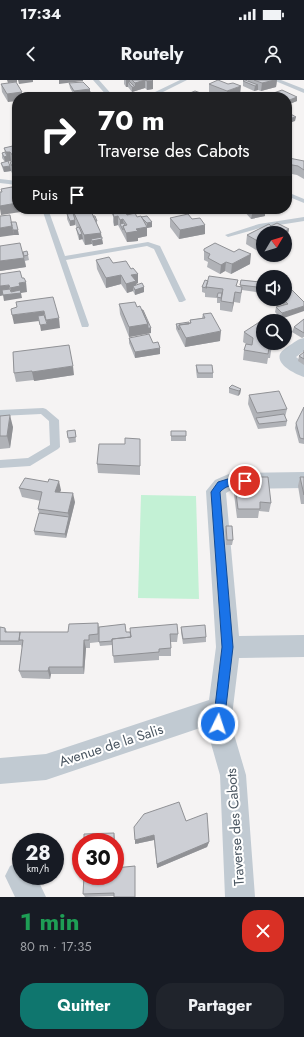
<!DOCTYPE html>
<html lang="fr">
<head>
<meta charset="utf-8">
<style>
	:root { --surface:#171b24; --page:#20242c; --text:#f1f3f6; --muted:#9ea1a6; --accent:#0f766e }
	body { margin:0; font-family:Jost,sans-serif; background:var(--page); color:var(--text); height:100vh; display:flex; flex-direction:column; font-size:15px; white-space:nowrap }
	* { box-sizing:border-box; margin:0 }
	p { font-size:13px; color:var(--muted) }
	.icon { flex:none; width:22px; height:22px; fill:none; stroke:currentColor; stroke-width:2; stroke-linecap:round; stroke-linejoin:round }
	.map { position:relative; height:817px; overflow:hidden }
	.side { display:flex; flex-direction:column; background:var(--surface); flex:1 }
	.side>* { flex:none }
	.guide { position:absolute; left:12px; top:12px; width:280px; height:122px; border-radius:16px; box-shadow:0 1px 3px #0004; background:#202124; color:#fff; overflow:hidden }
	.needle { width:26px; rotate:52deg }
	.tools { position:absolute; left:256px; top:146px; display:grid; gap:8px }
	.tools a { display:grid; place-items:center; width:36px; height:36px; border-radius:50%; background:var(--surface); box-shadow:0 1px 3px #0004; font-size:20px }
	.speed { position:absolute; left:12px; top:753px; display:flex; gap:8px; font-size:20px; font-weight:700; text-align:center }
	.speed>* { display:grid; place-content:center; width:52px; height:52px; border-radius:50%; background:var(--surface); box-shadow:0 1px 3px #0004; line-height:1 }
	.speed small { font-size:10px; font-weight:400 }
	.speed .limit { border:6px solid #d22; background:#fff; color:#111 }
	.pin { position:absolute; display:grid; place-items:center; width:34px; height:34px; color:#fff; margin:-17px; border:2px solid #fff; border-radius:50%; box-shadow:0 1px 4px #0007 }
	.me { position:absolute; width:44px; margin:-22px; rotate:4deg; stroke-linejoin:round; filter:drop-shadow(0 0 3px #0008) }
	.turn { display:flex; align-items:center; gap:14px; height:84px; padding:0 20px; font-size:18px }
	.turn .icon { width:52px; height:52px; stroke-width:2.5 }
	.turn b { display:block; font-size:28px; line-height:34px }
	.then { display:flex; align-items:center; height:38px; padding:0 20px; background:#0003; gap:8px; font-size:15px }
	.round { display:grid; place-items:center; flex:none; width:42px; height:42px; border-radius:16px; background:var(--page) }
	.overview { display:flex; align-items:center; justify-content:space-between; height:68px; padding:0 20px }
	h1 { font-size:24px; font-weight:700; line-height:30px; color:#1e9e55 }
	.button { display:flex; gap:8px; margin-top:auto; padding:8px 20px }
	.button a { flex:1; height:46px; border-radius:16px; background:var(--accent); color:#fff; font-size:16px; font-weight:700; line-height:46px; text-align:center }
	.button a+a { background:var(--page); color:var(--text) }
	.status { display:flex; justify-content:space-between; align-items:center; height:28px; padding:0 20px; background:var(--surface); direction:ltr }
	.status svg { height:11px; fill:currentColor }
	header { display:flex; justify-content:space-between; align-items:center; height:52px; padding:0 20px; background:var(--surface); font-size:18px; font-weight:700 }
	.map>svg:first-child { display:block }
	.green { fill:#c3f1d5 }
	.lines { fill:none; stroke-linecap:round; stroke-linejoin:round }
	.lane { fill:#c1cad2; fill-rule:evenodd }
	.street { fill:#c1cad2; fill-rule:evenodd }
	.wall { fill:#b0b2b7 }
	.shaded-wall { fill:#909195 }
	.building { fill:#cdcfd5; stroke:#909195 }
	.route { fill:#1a73e8; stroke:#114b97 }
	.labels { text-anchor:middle; stroke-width:4; stroke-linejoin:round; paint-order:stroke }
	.near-street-label { font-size:14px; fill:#4a5661; stroke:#fff }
</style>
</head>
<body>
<div class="status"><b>17:34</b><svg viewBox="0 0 49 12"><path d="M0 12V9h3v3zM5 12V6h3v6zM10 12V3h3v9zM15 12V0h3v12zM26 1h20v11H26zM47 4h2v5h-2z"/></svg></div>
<header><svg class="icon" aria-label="back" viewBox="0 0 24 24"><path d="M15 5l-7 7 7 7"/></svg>Routely<svg class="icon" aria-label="person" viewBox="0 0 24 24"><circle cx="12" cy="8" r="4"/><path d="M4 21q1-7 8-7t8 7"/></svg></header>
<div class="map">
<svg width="304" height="817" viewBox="0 0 304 817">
	<rect width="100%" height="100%" fill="#f5f3f3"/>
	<path class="green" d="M141 415 196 416 199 519 138 518Z"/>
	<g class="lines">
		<path class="lane" d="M93 0H99L114 17H108Z
			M180 0H187L157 15 140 17 153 13Z
			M273 0H281L304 9V13Z
			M0 99 17 101V105L0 103Z
			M287 112 304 119V123L287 116Z
			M42 129H48L65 176 148 162 160 166 186 220 182 222H179L154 169 147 166 66 180 89 245 88 247H82Z
			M304 137V141L260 148 228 157 225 155 259 144Z
			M43 328 46 329 59 340 60 367 58 369 30 386 0 388V380L28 378 50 365 49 341 41 334 0 336V330Z"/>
		<path class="street" d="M304 258V271L296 277 304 283V297C296 294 276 285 280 274 282 270 286 268 290 265 295 262 298 259 304 258Z
			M304 392V408L233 409 226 413 239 556 304 555V577L239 578 231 644 246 695 255 817H225L220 695 206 646 46 700 0 704V678L46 674 209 620 216 567 206 411 215 400 231 393Z
			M20 781 21 796H36L46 817H15L5 796 10 786Z"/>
	</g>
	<path class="wall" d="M124 0H152L153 1V9L147 10 145 8 132 12 128 7H126L124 4Z
		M248 0H277L276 7 261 11 258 10 254 11 243 6V1H248Z
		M69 3 90 9V13L92 14 101 17H72V15H74L70 8Z
		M1 4 22 12 8 22 2 12Z
		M209 4 240 15 234 17H221L209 12Z
		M271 14 297 17V21L287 25V17H270Z
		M17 65V94L13 95 11 91 4 92 2 87 1 83 10 86V82H12L11 81 5 82 2 78V73L5 72 4 68Z
		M304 81V99L297 95 287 93V82Z
		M111 129H131L132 134 137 137 147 136 152 147 147 148V156L138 158V161L127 162 118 145 114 146 113 142V136L111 133Z
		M147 129H168L150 133Z
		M244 129H279V130L265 134V136L251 139 244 131Z
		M73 131 93 136 97 141V144L102 159 103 164 93 166 92 164 85 165 82 159 79 160 77 153 76 148H77L75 144V145L70 146 67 139V134L73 133Z
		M170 138 192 139 205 145V154L179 159 170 147Z
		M271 146 289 149 287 159 285 160V153H263V174L246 164 247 155Z
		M0 166 23 172 28 175 29 180 25 181 26 187 0 191Z
		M204 169 250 184 231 194 225 191 220 194 207 187 208 182 204 180Z
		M96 180 131 189 138 194V203L136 204V205L144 207V212L135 215 133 211 127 213 121 204 106 208 97 189Z
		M241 200 260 202 259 207 256 212 242 210 240 223 234 222 232 232 220 230V223H217V218L205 217V213L202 212V207H240Z
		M277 219H285L304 222 281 239 275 232 276 227 283 225Z
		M119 224 137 227 151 253 129 257 120 234Z
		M203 234 220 261 185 267 176 249V244L190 243V240L202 238Z
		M304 239V257L302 258 292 252 294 247Z
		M244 252 263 263H281L276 267 272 265 270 278H268L267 284 243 280 244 270 246 264 243 262Z
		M129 258 153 263 160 268V274L135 278 129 263Z
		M303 270H304V285L298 281 299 276 303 273Z
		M13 272 74 295 34 301V300L16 302 14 293Z
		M196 285 213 293V298H197L196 290Z
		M229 308 241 309 240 314 238 316 229 313Z
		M249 315 287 329 285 337 287 341 286 346 258 349 248 324Z
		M304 327V364L299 363 295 348 296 343Z
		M0 336 13 347 10 368 0 369Z
		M75 350 76 362 69 363 67 351Z
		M171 351 186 356V361H171Z
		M140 359V395L98 393 97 384 125 364Z
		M234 397 271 423 269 432 259 431 258 438H237L233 406Z
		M300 397H304V425V424H301L298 406Z
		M48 402 61 410 60 412 75 422 66 458 35 455 34 451 39 433 38 429 41 421 22 417 19 408Z
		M226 446 233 460 232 465H226L225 451Z
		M98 543 99 547 126 552 178 554 177 562H171V576H159V580L114 583 112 565 100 566 99 562 90 563V568H86L84 594H51L50 599 22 598 19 591 22 568 21 565H0V547L5 548 7 552H68Z
		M181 547 206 557V562L183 564 181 552Z
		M186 741 209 762 207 767 157 788 154 760 135 764Z
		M114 753 115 758V788L135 786V790L114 816 85 817 83 814Z"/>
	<path class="shaded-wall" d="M7 0H17V2L8 3Z
		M18 0H33V2L19 4Z
		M59 0H83V1L59 4Z
		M126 0H130V5L128 2V7H126Z
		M145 0V8L132 12V7H135V3Z
		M275 0H277L276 7 261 11 262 3Z
		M147 1H153V9L147 10Z
		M258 5V10L254 11 255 6Z
		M241 6 240 15 234 17H227V11Z
		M90 9V14L74 16V11Z
		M22 12V17H17V21L8 22 7 14Z
		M297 17V21L287 25V21Z
		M296 37 295 41 287 44V39Z
		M6 72H10L11 81 5 82 4 77 7 76Z
		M17 85V94L13 95 12 86Z
		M10 86 11 91 4 92 3 87Z
		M0 123H17V129H27V131L1 135 0 129Z
		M67 129H78L67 131Z
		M150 129H168L150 133Z
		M257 129H279V130L265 134V136L251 139 253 130Z
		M132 130V139L126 140 125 131Z
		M118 136V145L114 146V137Z
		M123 139 124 147 123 146 120 144V140Z
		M75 140V145L70 146V141Z
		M152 142V147L147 148V143Z
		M205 145V154L179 159 180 150Z
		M12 146 14 155 0 157V148Z
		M147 147V156L138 158V161L127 162 126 153 136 149Z
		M289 149 287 159 285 160V153H281Z
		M13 150H18L19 155H14Z
		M101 153 103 164 93 166 92 161 91 159 92 164 85 165 84 155Z
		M82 154 83 159 79 160V155Z
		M251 174 250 184 231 194 232 184Z
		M24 178 26 187 0 191V181Z
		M226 182 225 191 220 194 221 185Z
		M138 194V203L136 204V209L144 207V212L135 215V210L133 206V211L127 213 126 204 131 195Z
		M121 195V204L106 208V198Z
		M26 202 27 212 21 213 22 218 4 221 3 215 12 214 10 208 19 203Z
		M260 202 259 207 256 212 257 207Z
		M9 205 11 214 0 216V206Z
		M235 212 234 222 232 232 233 223Z
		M304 226V231L281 239 282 233Z
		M44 231 45 240 38 236 39 241 14 244 12 235Z
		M59 238 60 248 41 251 40 245 47 244 46 240Z
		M148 244 151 248V253L129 257V247Z
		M221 251 220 261 185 267 186 258Z
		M277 263H281L276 267Z
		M160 268V274L135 278V272Z
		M73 286 74 295 34 301 32 292Z
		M241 309 240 314 238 316 239 311Z
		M10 335 13 347 10 368 7 356Z
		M59 401 61 410 56 421 55 412Z
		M73 413 75 422 70 442 68 433Z
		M69 437 70 442 66 458 65 454Z
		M84 560 86 568 84 594 83 587Z
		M49 587 51 594 50 599 48 591Z
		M154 755V760L135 764V760Z
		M209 762 207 767 157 788V784Z"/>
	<path class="building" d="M132 0H152L153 1H147L145 0 135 3Z
		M218 0 228 4 233 3 241 6 227 11 209 4Z
		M244 0H245L258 5 255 6 243 1Z
		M254 0H275L262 3Z
		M16 2 22 12 7 14 1 4Z
		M83 2 90 9 74 11 69 3Z
		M128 2H130L135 7H132Z
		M282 10 297 17 287 21V17H278L271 14Z
		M195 11 209 16 207 17H181L178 15 182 14 185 15Z
		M91 12 92 14 99 13 101 17H73L72 15Z
		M156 15 158 17H142Z
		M248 15 251 17H243Z
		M287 32 296 37 287 39Z
		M17 65V85L12 86 10 82 17 81 10 72H6L4 68Z
		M5 72 7 76 4 77 2 73Z
		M289 78 304 81V90L298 86 287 84V82Z
		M8 81 10 86 3 87 1 83Z
		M12 107 15 116H17V123L0 126V112H2L1 109Z
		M90 129 101 153 84 155 73 131Z
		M113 129H131L132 130 125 131 127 135 135 133 137 137 141 136 147 147 136 149 138 151 126 153 123 146 127 145 123 139 120 140 118 136 114 137 113 133H115Z
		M73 133 75 140 70 141 67 134Z
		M188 134 192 139 200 138 205 145 180 150 170 138Z
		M10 135 12 146 0 148V136Z
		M93 136H95L97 141H96Z
		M147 136 152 142 147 143 141 137Z
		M11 142H16L18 150H13Z
		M124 143 125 145 123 146V150L120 144Z
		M277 143 289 149 281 153H263V164L247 155 269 144 271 146Z
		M79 147 82 154 79 155 76 148Z
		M102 157V159L92 161 91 159Z
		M20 163 24 178 0 181V166Z
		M215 163 234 172 239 169 251 174 232 184 226 182 221 185 208 178 210 174 204 171V169Z
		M27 171 28 175 24 176 23 172Z
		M109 177 113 183 126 181 131 189 133 188 138 194 131 195 136 201 126 204 121 195 106 198 96 180Z
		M20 191 22 198H24L26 202 19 203 20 206 10 208 9 205 0 206V194Z
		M209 196 238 200 236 206 242 207 241 213 235 212 233 223 221 221 223 209 206 207Z
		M205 200 208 201 206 207 207 208 202 207Z
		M241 200 260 202 257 207 240 205Z
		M142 203 144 207 135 210 133 206Z
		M290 208 304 222V226L282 233 276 227 288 224 283 219H285V210Z
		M10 209 11 212 20 210 21 213 3 215 2 210Z
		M218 213H222L221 218 217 217Z
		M53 217 59 238 46 240 44 231 12 235 11 229 17 227 16 222Z
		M135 222 137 227 140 226 148 244 129 247 119 224Z
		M142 230H143L151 248H148V244Z
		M211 233 221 251 186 258 179 245 191 243 190 240 205 238 203 234Z
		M44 235 47 244 40 245 38 236Z
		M304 239V253L294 247Z
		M261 241 263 243V263H273L272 269 269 268 268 274 244 270 246 264 252 265 253 258 244 252Z
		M189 242V244L179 245V250L176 244Z
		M149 254 153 263 158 262 160 268 135 272 129 258Z
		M69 265 73 286 32 292V291L14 293 13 272Z
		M304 272V279L299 276Z
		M196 285H212L213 293H198Z
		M232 305 241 309 239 311 229 308Z
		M279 311 287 329 257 333 249 315Z
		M304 327V359L300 358 296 343Z
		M284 334 287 341 259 344 256 338Z
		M10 335 7 356H0V336Z
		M75 350 76 357 68 358 67 351Z
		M171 351H186V356H171Z
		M125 358 140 359V386L97 384 99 364H125Z
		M234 397H268L271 423 260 422V429H238Z
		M300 397H304V415Z
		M25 398 48 402 49 399 59 401 55 412 73 413 68 433 38 429 42 412 19 408Z
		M39 433 69 437 65 454 34 451Z
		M226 446H232L233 460H227Z
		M98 543V554L89 555V560H84L83 587H49L48 591H19L23 560H19L20 552H68L69 544Z
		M125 544 126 552H130L131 557 112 559V561L99 562V547Z
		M177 544 178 554H170L171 568 159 569V572L113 576 112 559 131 557 130 548Z
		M205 545 206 557 183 559 181 547Z
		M0 547 5 548V552H20L19 561H0Z
		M179 722 186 741 207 733 209 762 157 784 154 755 135 760 134 747 144 734Z
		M114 753V762H84V754Z
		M135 786V817H114V813L83 814 84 796H115V788Z"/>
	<path class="route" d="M231 398H245L250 401C244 409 231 400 220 412L233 567 224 644 223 648 218 650 214 648 213 644 222 567 211 412 218 402Z"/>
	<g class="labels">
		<g class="near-street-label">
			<text transform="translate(111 665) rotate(-18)" y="5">Avenue de la Salis</text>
			<text transform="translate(235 747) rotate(-94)" y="5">Traverse des Cabots</text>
		</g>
	</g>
</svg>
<div class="tools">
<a><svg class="needle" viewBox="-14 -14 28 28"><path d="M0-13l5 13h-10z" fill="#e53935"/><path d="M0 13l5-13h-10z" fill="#9ea1a6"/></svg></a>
<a><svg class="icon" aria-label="sound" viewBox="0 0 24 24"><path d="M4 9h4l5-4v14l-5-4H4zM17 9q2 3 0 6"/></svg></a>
<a><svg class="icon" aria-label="search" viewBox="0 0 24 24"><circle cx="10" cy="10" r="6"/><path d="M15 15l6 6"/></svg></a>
</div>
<div class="speed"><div>28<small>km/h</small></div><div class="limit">30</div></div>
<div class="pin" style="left:245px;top:401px;background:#d93025"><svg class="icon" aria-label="arrive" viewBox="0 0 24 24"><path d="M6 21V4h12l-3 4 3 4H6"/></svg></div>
<svg class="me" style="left:218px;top:644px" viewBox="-20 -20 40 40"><circle r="17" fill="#1a73e8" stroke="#fff" stroke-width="3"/><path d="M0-11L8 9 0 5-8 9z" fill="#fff"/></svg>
<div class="guide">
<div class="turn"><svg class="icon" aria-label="right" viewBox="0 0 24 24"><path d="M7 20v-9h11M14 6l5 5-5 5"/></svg><div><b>70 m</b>Traverse des Cabots</div></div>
<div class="then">Puis<svg class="icon" aria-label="arrive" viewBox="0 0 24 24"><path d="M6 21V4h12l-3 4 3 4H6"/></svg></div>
</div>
</div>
<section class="side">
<div class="overview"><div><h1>1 min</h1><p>80 m · 17:35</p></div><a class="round" style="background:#d93025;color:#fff"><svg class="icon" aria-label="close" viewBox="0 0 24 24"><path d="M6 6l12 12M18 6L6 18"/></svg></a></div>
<div class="button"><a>Quitter</a><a>Partager</a></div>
</section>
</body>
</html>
